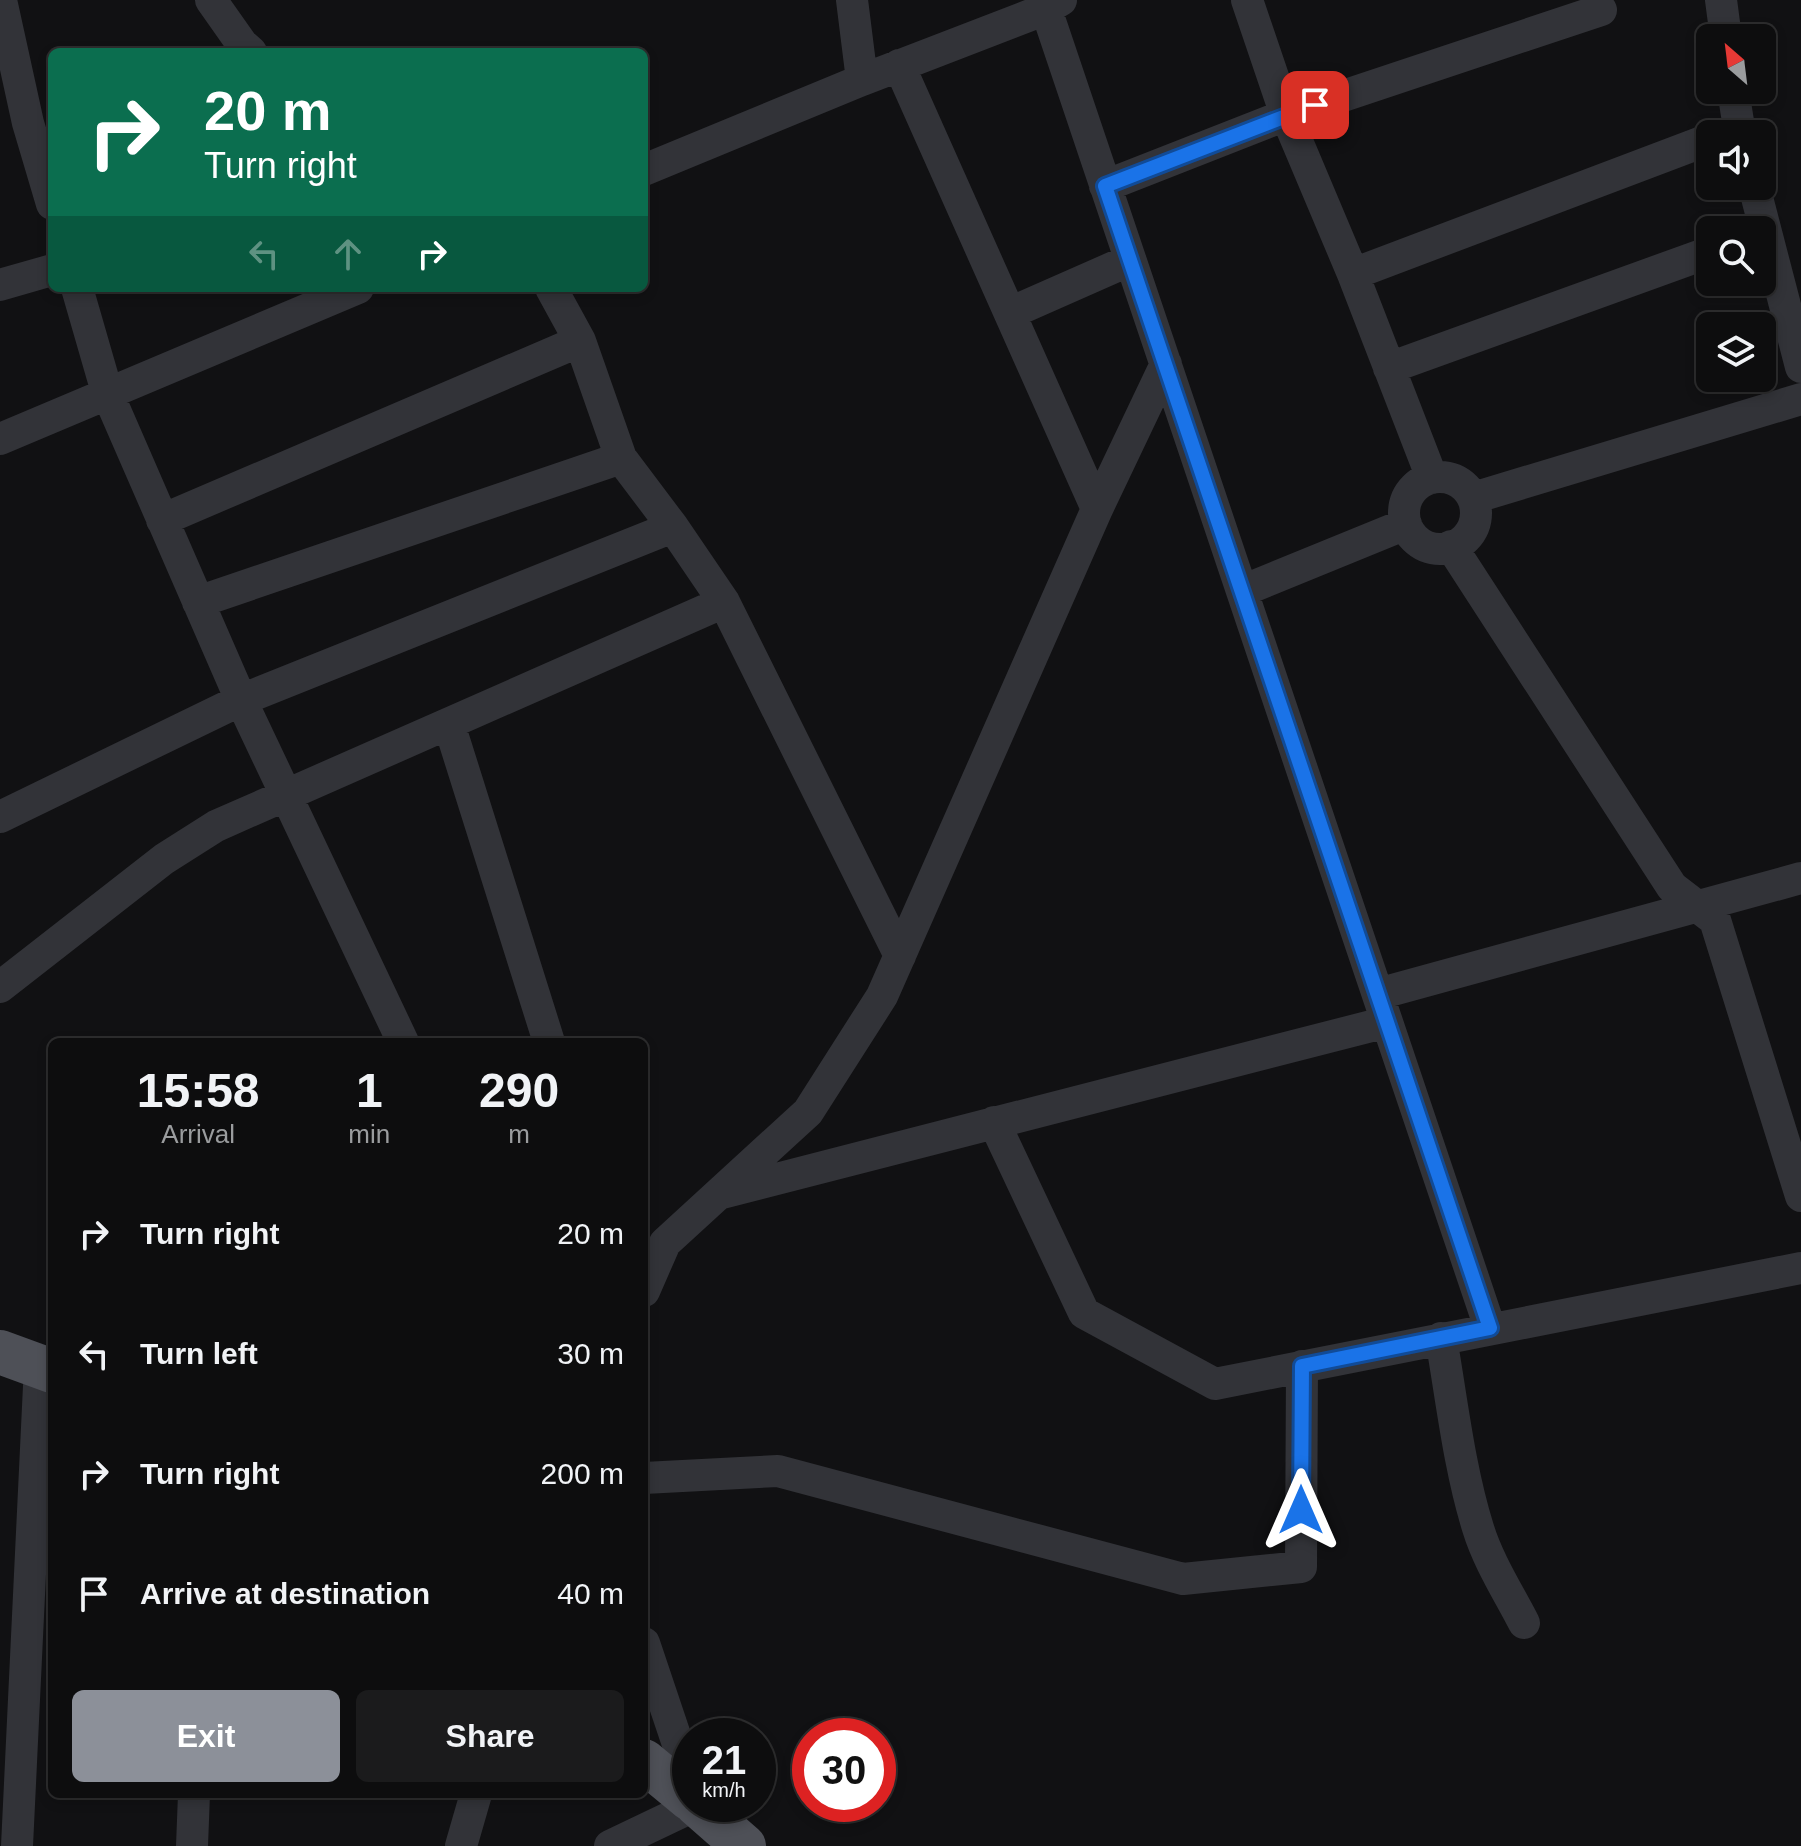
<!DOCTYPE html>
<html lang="en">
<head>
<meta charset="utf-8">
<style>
	:root { --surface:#0d0d0e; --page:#1b1b1c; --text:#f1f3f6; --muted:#9a9c9e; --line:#2d2d2e; --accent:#8c9099 }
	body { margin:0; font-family:Helvetica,sans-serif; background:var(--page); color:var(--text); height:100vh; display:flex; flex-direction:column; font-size:30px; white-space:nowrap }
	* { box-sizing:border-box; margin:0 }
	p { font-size:26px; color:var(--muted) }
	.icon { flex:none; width:44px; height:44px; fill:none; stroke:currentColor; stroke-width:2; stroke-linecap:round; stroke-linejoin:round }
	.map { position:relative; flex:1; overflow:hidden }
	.side { position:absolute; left:48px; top:1038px; width:600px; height:760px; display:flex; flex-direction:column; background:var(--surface); border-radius:12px; box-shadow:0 4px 12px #0003,0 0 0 2px var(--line) }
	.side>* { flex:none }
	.top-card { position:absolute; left:48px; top:48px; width:600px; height:244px; border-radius:12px; box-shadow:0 4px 12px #0003,0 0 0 2px var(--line); background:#0b6e4f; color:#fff; overflow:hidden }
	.needle { width:52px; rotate:332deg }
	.fabs { position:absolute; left:1696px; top:24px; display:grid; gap:16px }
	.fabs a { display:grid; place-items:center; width:80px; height:80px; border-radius:12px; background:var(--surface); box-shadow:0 4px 12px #0003,0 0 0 2px var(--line); font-size:40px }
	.speed { position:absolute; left:672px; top:1718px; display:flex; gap:16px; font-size:40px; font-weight:700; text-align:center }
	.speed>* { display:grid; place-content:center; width:104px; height:104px; border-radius:50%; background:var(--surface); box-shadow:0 4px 12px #0003,0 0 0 2px var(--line); line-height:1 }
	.speed small { font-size:20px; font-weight:400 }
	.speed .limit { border:12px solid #d22; background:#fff; color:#111 }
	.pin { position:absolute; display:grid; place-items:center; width:68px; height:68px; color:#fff; margin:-34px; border-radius:16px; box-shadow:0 4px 12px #0006 }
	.me { position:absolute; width:88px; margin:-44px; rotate:0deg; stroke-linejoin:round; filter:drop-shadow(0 0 6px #0008) }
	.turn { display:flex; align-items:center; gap:28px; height:168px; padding:0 24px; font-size:36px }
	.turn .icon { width:104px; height:104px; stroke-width:2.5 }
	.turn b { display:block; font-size:56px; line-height:68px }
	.lanes { display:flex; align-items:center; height:76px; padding:0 24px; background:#0003; justify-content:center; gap:40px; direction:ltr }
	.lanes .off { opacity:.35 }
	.eta { display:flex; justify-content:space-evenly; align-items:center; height:136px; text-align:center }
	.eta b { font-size:48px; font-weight:700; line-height:56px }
	.primary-button { display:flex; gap:16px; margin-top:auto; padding:16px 24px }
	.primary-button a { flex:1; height:92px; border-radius:12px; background:var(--accent); color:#fff; font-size:32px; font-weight:700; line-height:92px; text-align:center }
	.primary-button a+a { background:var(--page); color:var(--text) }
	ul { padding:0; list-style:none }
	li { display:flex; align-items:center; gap:24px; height:120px; padding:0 24px }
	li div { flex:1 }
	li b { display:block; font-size:30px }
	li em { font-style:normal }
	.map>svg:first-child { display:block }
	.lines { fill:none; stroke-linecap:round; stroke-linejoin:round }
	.minor { stroke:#323338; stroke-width:32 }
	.primary { stroke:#4e5057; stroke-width:44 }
	.route-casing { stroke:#114b97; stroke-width:20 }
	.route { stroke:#1a73e8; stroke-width:14 }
</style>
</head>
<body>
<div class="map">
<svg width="1801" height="1846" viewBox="0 0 1801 1846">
	<rect width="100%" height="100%" fill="#111113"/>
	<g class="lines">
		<path class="minor" d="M1 0 28 123 52 204
			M211 0 242 44 251 52
			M852 0 862 80
			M1247 0 1286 115 1353 274 1432 478
			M1721 0 1726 38
			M1046 9 1490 1328
			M899 65 1097 509
			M1733 90 1740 134
			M644 170 862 80 1046 9 1061 0
			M1105 186 1286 115 1601 10
			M1754 186 1801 367
			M1353 274 1710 139
			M0 285 52 270
			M77 288 107 392 241 700 403 1042
			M551 288 580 341 621 458 673 527 724 602 900 956
			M1010 313 1130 260
			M1389 368 1710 252
			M0 439 358 288
			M1404 513a36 36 0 1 1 72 0a36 36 0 1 1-72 0Z
			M1473 498 1801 399
			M162 520 580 341
			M1451 546 1672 887 1715 920 1801 1196
			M1242 591 1406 524
			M198 602 621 458
			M449 724 549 1042
			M0 817 241 700 673 527
			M0 987 164 859 216 826 724 602
			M1378 994 1801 878
			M994 1122 1084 1313 1215 1384 1801 1268
			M722 1193 1387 1022
			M644 1291 665 1243 808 1112 882 996 1097 509 1166 364
			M1441 1338C1452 1401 1459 1467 1478 1528 1488 1561 1508 1592 1524 1623
			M644 1478 778 1471 1183 1579 1301 1567 1302 1366
			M644 1643 690 1780
			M17 1846 40 1365
			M192 1846 194 1794
			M461 1846 476 1794
			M610 1846 698 1804"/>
		<path class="primary" d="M0 1352 52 1371
			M644 1761 690 1799
			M696 1804 744 1846"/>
	</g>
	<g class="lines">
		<g class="route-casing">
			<path id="route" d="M1301 1510 1302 1366 1490 1328 1105 186 1315 105"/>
		</g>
		<use href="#route" class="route"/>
	</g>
</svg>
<div class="fabs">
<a><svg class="needle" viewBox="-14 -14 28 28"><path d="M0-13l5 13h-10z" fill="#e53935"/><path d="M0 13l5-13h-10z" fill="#9a9c9e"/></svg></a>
<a><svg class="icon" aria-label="sound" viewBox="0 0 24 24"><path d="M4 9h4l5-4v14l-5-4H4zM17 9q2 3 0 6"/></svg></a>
<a><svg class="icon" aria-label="search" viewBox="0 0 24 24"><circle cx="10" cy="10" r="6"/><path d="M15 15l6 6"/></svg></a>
<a><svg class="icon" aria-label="layers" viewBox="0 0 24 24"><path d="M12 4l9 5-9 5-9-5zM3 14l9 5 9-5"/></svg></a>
</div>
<div class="speed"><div>21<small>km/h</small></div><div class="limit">30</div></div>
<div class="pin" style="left:1315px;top:105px;background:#d93025"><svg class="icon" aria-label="arrive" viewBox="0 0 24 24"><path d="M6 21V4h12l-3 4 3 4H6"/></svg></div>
<svg class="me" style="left:1301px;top:1510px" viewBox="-20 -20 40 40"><path d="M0-17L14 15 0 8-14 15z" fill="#1a73e8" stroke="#fff" stroke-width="4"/></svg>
<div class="top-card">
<div class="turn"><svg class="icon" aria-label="right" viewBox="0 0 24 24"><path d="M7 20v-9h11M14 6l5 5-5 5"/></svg><div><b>20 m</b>Turn right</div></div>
<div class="lanes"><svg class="icon off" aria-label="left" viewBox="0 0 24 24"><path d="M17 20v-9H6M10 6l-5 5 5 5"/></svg><svg class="icon off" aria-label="ahead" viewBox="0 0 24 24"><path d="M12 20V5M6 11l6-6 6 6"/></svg><svg class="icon" aria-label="right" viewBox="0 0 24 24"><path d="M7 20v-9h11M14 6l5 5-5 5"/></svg></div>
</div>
<section class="side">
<div class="eta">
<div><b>15:58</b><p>Arrival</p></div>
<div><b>1</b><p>min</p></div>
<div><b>290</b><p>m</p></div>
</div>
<ul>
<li><svg class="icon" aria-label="right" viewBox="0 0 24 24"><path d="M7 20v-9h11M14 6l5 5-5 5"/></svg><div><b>Turn right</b></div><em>20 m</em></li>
<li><svg class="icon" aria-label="left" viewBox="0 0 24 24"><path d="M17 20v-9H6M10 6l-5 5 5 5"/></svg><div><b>Turn left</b></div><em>30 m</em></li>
<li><svg class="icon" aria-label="right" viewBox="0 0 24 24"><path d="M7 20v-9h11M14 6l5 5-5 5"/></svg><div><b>Turn right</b></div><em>200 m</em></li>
<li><svg class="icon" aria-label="arrive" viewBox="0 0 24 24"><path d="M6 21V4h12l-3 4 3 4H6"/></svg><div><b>Arrive at destination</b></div><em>40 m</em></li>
</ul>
<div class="primary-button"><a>Exit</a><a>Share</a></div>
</section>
</div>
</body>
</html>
